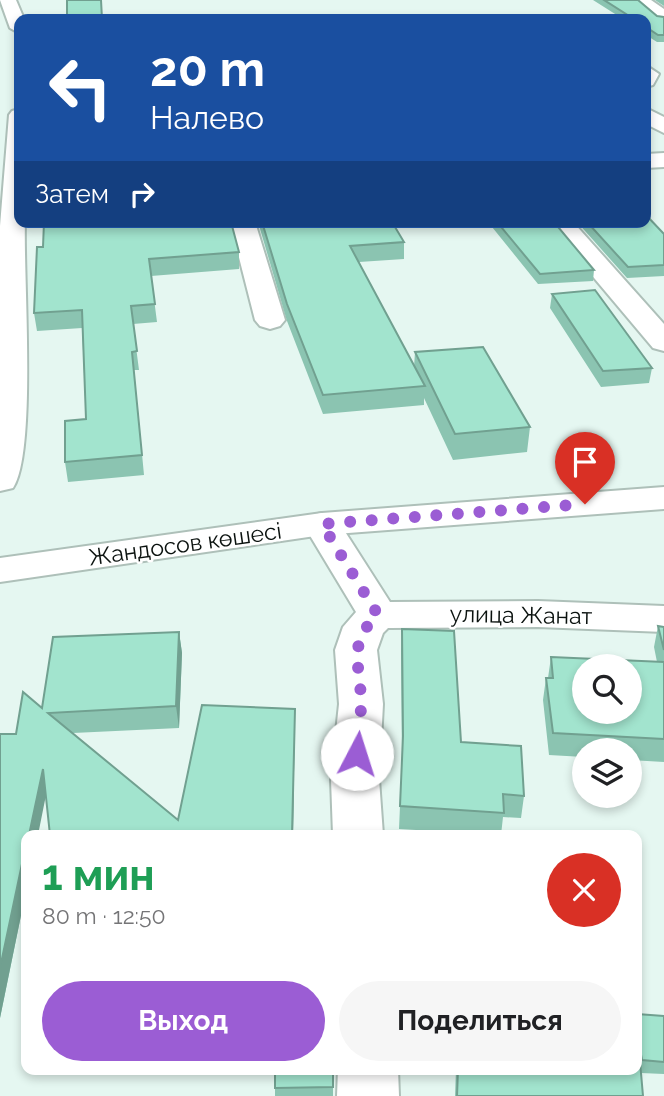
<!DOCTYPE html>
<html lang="ru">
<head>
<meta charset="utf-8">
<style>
	:root { --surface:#fff; --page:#f6f6f6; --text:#202124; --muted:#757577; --accent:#9b5dd4 }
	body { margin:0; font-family:Raleway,sans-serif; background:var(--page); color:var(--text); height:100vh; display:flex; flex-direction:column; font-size:26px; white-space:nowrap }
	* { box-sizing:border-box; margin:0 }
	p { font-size:23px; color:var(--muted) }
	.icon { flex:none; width:38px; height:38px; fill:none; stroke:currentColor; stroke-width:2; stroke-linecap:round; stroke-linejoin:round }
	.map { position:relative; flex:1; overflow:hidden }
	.panel { position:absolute; left:21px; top:830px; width:621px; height:245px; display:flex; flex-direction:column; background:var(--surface); border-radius:14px; box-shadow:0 4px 10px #0003 }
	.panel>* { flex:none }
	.top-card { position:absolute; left:14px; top:14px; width:637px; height:214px; border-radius:14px; box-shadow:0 4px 10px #0003; background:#1a4fa0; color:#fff; overflow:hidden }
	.buttons { position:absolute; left:572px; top:654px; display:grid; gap:14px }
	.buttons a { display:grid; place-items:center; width:70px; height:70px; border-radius:50%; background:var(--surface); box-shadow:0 4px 10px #0003; font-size:35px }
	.pin { position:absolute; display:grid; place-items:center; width:60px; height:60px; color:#fff; margin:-72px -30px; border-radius:50% 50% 50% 0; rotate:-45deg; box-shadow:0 0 7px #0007 }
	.pin .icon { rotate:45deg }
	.me { position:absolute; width:77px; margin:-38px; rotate:5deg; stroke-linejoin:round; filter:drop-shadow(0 0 5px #0008) }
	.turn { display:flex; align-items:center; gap:24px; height:147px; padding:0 21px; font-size:32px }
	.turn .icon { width:91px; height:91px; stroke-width:2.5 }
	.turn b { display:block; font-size:49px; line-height:60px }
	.then { display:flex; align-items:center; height:66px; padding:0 21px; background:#0003; gap:14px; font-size:26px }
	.round { display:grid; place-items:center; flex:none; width:74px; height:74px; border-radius:37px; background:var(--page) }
	.summary { display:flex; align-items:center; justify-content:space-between; height:119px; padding:0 21px }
	h1 { font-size:42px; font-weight:700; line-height:52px; color:#1e9e55 }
	.primary-button { display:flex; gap:14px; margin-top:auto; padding:14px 21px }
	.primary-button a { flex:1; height:80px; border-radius:42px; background:var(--accent); color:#fff; font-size:28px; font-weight:700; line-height:80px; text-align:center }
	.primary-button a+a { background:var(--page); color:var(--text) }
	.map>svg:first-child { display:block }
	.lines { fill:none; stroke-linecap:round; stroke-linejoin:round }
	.minor-casing { stroke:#aec0b9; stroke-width:4 }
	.major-casing { stroke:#aec0b9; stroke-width:4 }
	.minor { fill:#fff; fill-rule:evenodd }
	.major { fill:#fff; fill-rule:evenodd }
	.wall { fill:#8bc4b1 }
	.shaded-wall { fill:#71a090 }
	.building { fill:#a2e4ce; stroke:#71a090; stroke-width:2; fill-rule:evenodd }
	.route { stroke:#9b5dd4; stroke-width:12; stroke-dasharray:0 21.6 }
	.labels { text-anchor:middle; stroke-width:5; stroke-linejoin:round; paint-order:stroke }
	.street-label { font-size:23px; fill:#0b120f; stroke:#fff }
</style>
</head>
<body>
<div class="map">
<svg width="664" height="1096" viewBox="0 0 664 1096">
	<rect width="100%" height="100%" fill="#e5f7f1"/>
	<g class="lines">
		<g class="minor-casing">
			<path id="minor" d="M0 0H16L24 19H19V33L10 28Z
				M633 0H651L664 9V22L658 21Z
				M650 68 659 74 653 85 646 87V69Z
				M646 108 664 117V133L646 124Z
				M19 109V222H25C23 275 37 452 13 488L0 491V226L9 115 12 111Z
				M664 153V167L646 168V154Z
				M230 222H255L285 320 280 326 270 329 260 326 255 320Z
				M547 222H573L664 324V351L653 348Z
				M322 513 335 516 390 602 538 601 664 606V632L538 627 388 628 383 633 377 650 383 704 379 779 383 835H333L331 779 339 704 335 650 343 627 356 612 303 524 309 516Z
				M338 1069H398L399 1096H337Z"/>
		</g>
		<g class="major-casing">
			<path id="major" d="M664 487V509L322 535 0 582V558L322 513Z"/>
		</g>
		<use href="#minor" class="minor"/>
		<use href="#major" class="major"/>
	</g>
	<path class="wall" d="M593 0H638L657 16 664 17V42H657L646 35V19H623Z
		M655 0H664V6Z
		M258 222H392L404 242V259L359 262 414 367 415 352 530 427 527 452 453 460 424 398V405L323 414 287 321Z
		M488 222H554L594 270 593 281 538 284Z
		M577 222H646L664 234V276L627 278Z
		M43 247 239 252V269L151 276 157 322 133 324 139 370H134L144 475 68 482 65 462 86 419 82 328 37 331 34 313Z
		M552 294 652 368 649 383 601 387 550 308Z
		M658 626 664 627V762L630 760V751H584V757L549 755 543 700 546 678H548L551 657 657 662 654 647Z
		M402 629 461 742 524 796 521 818 503 817 501 835 399 829 402 759 401 651Z
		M179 632 182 653 179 728 73 733 178 820 295 709 293 835H50L46 797 26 835V891L0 1018V734H16L42 708Z
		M637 1014 664 1016V1074L641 1073 643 1096H455L456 1069H637Z
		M333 1069V1096H275V1088Z"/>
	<path class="shaded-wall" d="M179 632 182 653 179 728 176 706Z
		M295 709 293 835H292Z
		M43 769 47 790 38 835H29Z
		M26 845V891L0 1018V968Z"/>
	<path class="building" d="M67 0H101L102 19H67Z
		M604 0H638L657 16 664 17V35H658L646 27V19H634Z
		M646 215 664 234V265L628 267 587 222H646Z
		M44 222H231L239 252 149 259 155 304 131 306 137 351 132 352 142 455 65 462V421L86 419 82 310 34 313 37 247H43Z
		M262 222H392L404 242 350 246 425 386 323 395 287 304Z
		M497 222H554L594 270 540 274Z
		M595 290 652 368 603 371 552 294Z
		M483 347 530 427 455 434 415 352Z
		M658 626 664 627V650Z
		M402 629 454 631 461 742 521 746 524 796 503 794 504 813 400 806 403 736Z
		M179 632 176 706 48 713 178 820 202 705 295 709 292 835H50L43 769 29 835H26V845L0 968V734H16L23 692 42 708 53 637Z
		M551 657 664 662V739L553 733 546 678H553ZM584 667H630V712H584Z
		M637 1014 664 1016V1062L642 1060 638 1039Z
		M637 1027 643 1096H457L458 1069H637Z
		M275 1069H333V1087L275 1088Z"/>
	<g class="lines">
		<path class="route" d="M357 754C358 737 361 720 361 703 361 666 346 643 378 615L322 524 585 504"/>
	</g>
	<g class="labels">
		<g class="street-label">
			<text transform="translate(185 544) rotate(-8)" y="8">Жандосов көшесі</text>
			<text transform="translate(521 615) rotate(1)" y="8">улица Жанат</text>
		</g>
	</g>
</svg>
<div class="buttons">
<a><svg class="icon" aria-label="search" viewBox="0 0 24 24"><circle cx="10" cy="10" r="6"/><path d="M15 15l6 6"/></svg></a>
<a><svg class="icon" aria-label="layers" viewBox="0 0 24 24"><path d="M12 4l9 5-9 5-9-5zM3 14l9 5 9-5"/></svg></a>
</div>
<div class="pin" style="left:585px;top:504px;background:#d93025"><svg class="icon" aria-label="arrive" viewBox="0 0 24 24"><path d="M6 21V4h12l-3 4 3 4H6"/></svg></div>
<svg class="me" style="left:357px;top:754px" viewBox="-20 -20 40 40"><circle r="19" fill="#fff"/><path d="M0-13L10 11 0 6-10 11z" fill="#9b5dd4"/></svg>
<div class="top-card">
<div class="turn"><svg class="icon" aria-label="left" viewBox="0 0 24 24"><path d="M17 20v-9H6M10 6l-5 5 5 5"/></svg><div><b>20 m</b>Налево</div></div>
<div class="then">Затем<svg class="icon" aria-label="right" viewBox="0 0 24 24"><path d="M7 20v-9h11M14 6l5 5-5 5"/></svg></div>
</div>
<section class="panel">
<div class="summary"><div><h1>1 мин</h1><p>80 m · 12:50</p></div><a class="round" style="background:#d93025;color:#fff"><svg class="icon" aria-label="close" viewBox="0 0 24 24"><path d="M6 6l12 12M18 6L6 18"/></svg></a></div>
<div class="primary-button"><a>Выход</a><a>Поделиться</a></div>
</section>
</div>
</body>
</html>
